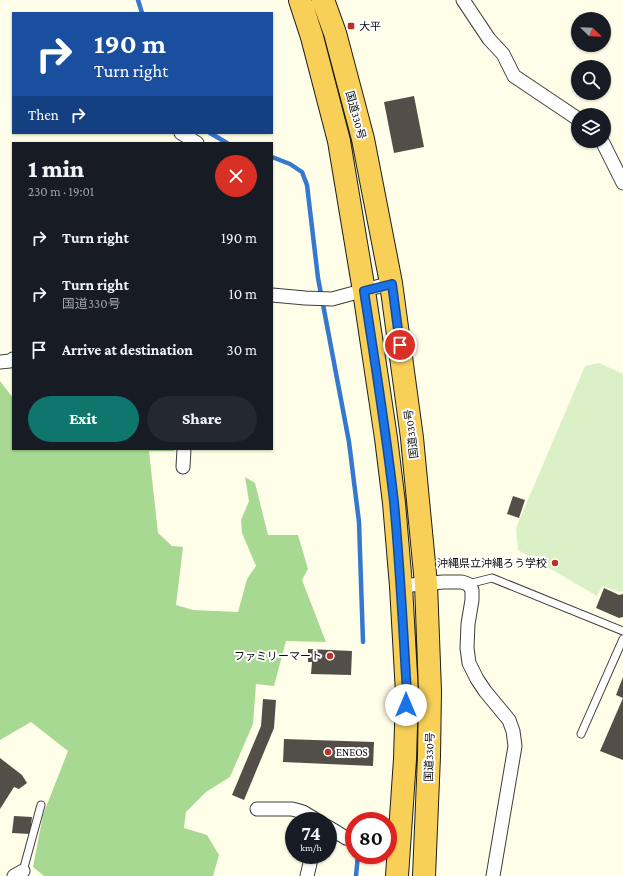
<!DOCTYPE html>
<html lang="en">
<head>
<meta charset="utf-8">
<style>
	:root { --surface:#171b24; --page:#242831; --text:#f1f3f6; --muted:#9ea1a6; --accent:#0f766e }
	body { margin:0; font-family:"Crimson Pro","Noto Sans JP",serif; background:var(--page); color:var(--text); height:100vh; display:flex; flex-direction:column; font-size:15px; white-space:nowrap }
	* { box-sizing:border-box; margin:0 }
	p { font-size:13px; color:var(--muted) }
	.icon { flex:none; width:22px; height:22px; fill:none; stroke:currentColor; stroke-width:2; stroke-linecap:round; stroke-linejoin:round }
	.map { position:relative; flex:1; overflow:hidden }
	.side { position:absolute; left:12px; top:142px; width:261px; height:308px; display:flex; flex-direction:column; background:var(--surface); border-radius:0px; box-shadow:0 1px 3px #0004 }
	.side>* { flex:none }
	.guide { position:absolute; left:12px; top:12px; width:261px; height:122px; border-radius:0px; box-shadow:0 1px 3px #0004; background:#1a4fa0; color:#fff; overflow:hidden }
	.needle { width:26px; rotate:113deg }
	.buttons { position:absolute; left:571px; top:12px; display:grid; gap:8px }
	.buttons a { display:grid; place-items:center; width:40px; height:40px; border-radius:50%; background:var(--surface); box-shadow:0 1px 3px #0004; font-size:20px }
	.speed { position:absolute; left:285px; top:812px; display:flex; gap:8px; font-size:20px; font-weight:700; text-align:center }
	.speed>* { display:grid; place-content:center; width:52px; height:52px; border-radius:50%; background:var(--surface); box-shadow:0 1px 3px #0004; line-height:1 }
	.speed small { font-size:10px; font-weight:400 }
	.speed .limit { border:6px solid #d22; background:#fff; color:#111 }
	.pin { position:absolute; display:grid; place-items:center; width:34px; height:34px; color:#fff; margin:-17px; border:2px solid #fff; border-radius:50%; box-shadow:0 1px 4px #0007 }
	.me { position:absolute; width:44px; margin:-22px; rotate:0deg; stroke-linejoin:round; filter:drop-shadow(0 0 3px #0008) }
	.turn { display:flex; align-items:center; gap:14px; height:84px; padding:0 16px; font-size:18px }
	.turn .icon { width:52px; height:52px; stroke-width:2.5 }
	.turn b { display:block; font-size:28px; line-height:34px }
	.then { display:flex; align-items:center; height:38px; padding:0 16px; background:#0003; gap:8px; font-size:15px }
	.round { display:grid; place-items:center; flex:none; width:42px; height:42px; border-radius:21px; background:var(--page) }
	.headline { display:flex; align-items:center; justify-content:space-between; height:68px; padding:0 16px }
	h1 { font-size:24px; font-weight:800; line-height:30px }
	.button { display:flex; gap:8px; margin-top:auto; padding:8px 16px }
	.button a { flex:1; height:46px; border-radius:24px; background:var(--accent); color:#fff; font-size:16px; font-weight:800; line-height:46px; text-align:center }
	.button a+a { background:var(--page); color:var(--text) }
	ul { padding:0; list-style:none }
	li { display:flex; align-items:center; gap:12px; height:56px; padding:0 16px }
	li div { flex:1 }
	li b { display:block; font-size:15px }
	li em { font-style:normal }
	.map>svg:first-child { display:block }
	.forest { fill:#a8d993 }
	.pitch { fill:#dbf0c6 }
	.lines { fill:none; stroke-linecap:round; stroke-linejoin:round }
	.stream { stroke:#3579ce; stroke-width:4.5 }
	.building { fill:#544e48 }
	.service-casing { stroke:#3e3e3e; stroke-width:9 }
	.minor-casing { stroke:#3e3e3e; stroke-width:15 }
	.trunk-casing { stroke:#1c1c1c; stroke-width:24 }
	.service { stroke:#fff; stroke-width:7 }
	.minor { stroke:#fff; stroke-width:13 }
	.trunk { stroke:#f8d058; stroke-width:22 }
	.route-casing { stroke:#114b97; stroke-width:10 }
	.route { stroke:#1a73e8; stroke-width:7 }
	.poi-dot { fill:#bb3323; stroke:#fff; stroke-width:1.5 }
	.labels { text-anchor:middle; stroke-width:4; stroke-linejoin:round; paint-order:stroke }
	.poi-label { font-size:11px; fill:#0b0b0b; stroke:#fff; text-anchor:start }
	.street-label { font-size:11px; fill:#0b0b0b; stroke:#fff }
</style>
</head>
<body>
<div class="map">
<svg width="623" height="876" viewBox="0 0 623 876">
	<rect width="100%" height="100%" fill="#fffee9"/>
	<path class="forest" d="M0 381 13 398V449H174V451H149L158 533 172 546 183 547 176 605 193 610 238 612 247 579 256 566 242 533 241 520 249 501 245 477 255 483 268 535H298L308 569 302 580 326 642 286 641 274 686 256 684 253 724 230 777 206 792 186 812 184 828 207 835 219 855 213 876H44L33 867 43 815 68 751 31 722 0 740Z"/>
	<path class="pitch" d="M599 363 623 374V591L620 592 602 586 597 596 518 550 516 528 585 366Z"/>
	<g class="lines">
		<path class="stream" d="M138 0 142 13
			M210 133 227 143
			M272 157 290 164 302 172 307 185 318 278 349 442 359 522 363 642
			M356 876 358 855"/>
	</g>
	<path class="building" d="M414 96 424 147 394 153 384 102Z
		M513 496 525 500 519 518 507 514Z
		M604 588 619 595 623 594V617L619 618 596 608Z
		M308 649 352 651 351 675 311 674 312 662H308Z
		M623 677V760L600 751 623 698 616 695Z
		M263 699 276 700 274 728 244 800 232 795 261 726Z
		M284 739 374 742 373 766 283 762Z
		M0 758 22 775 27 783 19 789 14 787 0 809Z
		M14 816 32 817 30 834 12 833Z"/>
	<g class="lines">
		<g class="service-casing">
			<path id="service" d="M468 584 492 578 623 631
				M581 734 623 639
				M23 871 41 805"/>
		</g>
		<g class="minor-casing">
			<path id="minor" d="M463 0 489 39 503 54 514 76 578 119
				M181 133 197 143
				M602 141 623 183
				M272 295 305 298 332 299 391 283
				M0 362 10 361 13 359
				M183 467 184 449
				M401 586 443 582H462L468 584 472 590V600L468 624 467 648 469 663 477 679 485 691 509 720 513 731 515 746 493 876
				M257 809H292L303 812 318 821
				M328 827 346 838 354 839
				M14 876 23 871
				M307 876 312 855"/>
		</g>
		<g class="trunk-casing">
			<path id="trunk" d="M300 0 312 37 339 141 364 291 386 438 394 503 401 586 407 693 405 759 397 876
				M323 0 335 33 363 139 391 283 412 438 426 584 430 691 429 756 424 876"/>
		</g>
		<use href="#service" class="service"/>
		<use href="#minor" class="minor"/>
		<use href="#trunk" class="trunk"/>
	</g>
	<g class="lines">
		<g class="route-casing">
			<path id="route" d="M400 345 392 284 364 291C375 361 386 431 394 502 400 565 403 629 407 693L406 705"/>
		</g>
		<use href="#route" class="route"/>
	</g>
	<g class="poi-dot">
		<rect x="347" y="22" width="8" height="8" rx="2"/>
		<circle cx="555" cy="563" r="4"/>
		<circle cx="330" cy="656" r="4"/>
		<circle cx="328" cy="752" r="4"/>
	</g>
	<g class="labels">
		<g class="poi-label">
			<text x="359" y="30">大平</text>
			<text x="547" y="567" text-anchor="end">沖縄県立沖縄ろう学校</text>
			<text x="322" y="660" text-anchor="end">ファミリーマート</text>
			<text x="336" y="756">ENEOS</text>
		</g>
		<g class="street-label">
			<text transform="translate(356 115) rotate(75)" y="4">国道330号</text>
			<text transform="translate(411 434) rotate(-97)" y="4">国道330号</text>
			<text transform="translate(429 757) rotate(-88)" y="4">国道330号</text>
		</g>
	</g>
</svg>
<div class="buttons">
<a><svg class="needle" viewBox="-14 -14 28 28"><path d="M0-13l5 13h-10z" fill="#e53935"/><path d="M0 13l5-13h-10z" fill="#9ea1a6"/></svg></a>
<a><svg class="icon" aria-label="search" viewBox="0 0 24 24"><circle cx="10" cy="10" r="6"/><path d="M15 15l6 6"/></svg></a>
<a><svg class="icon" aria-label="layers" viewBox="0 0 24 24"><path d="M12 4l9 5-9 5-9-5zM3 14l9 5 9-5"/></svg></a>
</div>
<div class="speed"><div>74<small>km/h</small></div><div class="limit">80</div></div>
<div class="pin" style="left:400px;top:345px;background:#d93025"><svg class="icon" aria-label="arrive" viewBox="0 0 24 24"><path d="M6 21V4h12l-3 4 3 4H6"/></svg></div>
<svg class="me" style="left:406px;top:705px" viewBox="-20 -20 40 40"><circle r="19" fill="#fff"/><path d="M0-13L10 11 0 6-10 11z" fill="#1a73e8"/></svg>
<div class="guide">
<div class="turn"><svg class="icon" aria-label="right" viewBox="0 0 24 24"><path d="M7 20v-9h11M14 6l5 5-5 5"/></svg><div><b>190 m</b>Turn right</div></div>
<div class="then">Then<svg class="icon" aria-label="right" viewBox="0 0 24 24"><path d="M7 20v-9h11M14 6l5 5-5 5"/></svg></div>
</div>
<section class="side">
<div class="headline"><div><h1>1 min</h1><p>230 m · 19:01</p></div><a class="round" style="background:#d93025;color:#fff"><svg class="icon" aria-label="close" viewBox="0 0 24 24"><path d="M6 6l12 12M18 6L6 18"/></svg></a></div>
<ul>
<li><svg class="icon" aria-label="right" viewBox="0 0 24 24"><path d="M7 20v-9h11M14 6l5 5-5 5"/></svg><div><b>Turn right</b></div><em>190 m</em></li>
<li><svg class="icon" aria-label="right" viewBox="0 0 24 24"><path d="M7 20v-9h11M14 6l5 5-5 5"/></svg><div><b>Turn right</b><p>国道330号</p></div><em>10 m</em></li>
<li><svg class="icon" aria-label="arrive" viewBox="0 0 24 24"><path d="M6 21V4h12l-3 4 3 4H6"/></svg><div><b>Arrive at destination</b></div><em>30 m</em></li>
</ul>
<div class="button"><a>Exit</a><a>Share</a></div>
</section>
</div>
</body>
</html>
